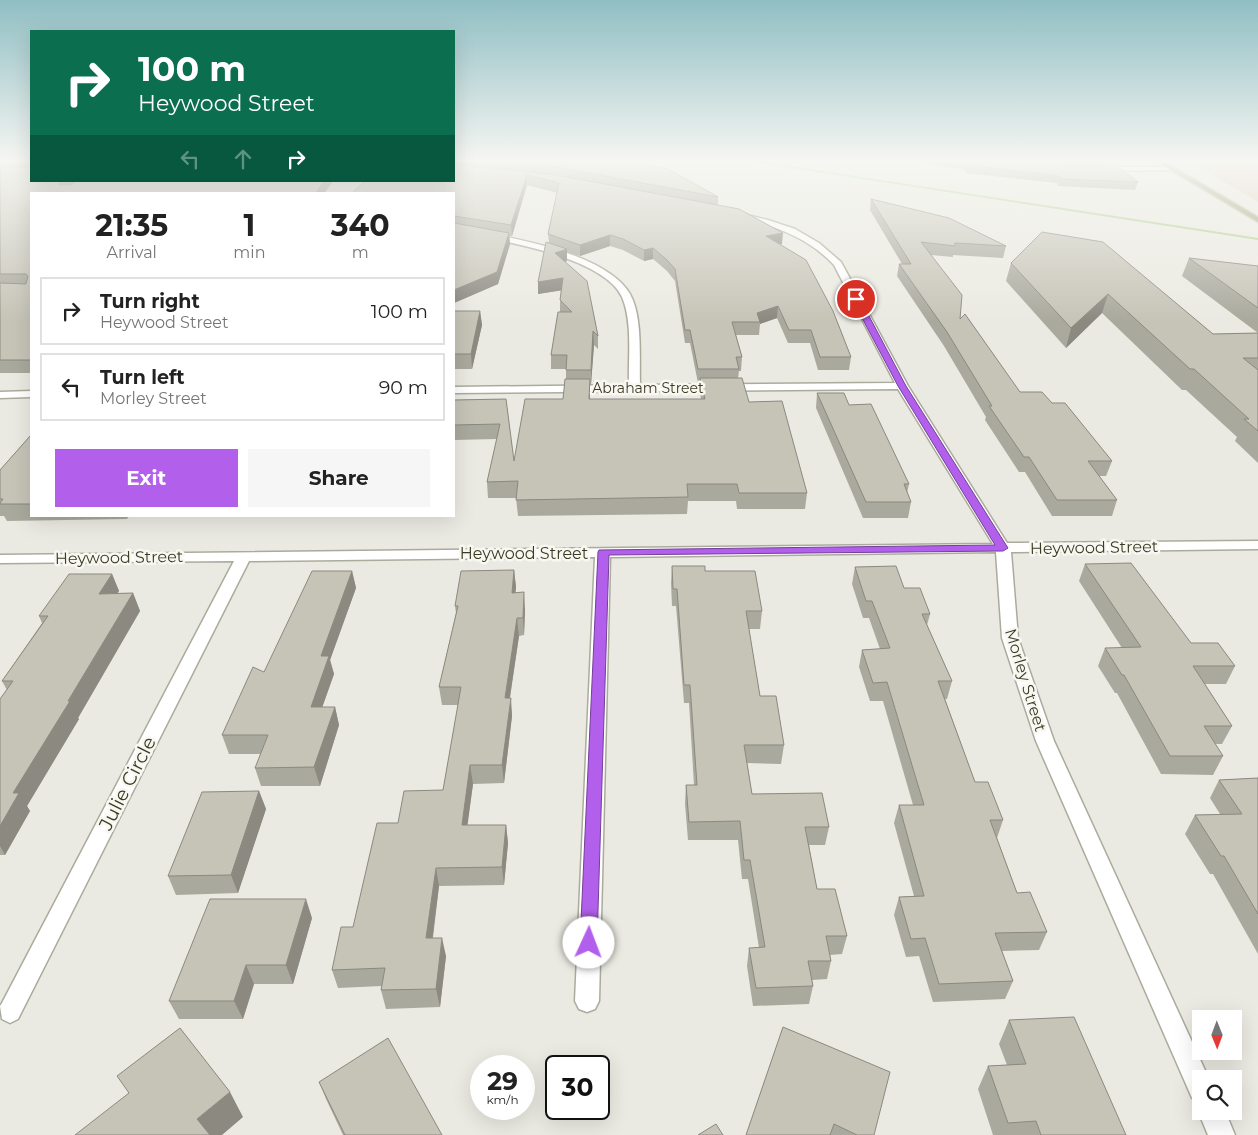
<!DOCTYPE html>
<html lang="en">
<head>
<meta charset="utf-8">
<style>
	:root { --surface:#fff; --page:#f6f6f6; --text:#222; --muted:#767676; --line:#e0e0e0; --accent:#b260eb }
	body { margin:0; font-family:Montserrat,sans-serif; background:var(--page); color:var(--text); height:100vh; display:flex; flex-direction:column; font-size:19px; white-space:nowrap }
	* { box-sizing:border-box; margin:0 }
	p { font-size:16px; color:var(--muted) }
	.icon { flex:none; width:28px; height:28px; fill:none; stroke:currentColor; stroke-width:2; stroke-linecap:round; stroke-linejoin:round }
	.map { position:relative; flex:1; overflow:hidden }
	.drawer { position:absolute; left:30px; top:192px; width:425px; height:325px; display:flex; flex-direction:column; background:var(--surface); border-radius:0px; box-shadow:0 5px 20px #0002 }
	.drawer>* { flex:none }
	.top-card { position:absolute; left:30px; top:30px; width:425px; height:152px; border-radius:0px; box-shadow:0 5px 20px #0002; background:#0b6e4f; color:#fff; overflow:hidden }
	.needle { width:32px; rotate:179deg }
	.fabs { position:absolute; left:1192px; top:1010px; display:grid; gap:10px }
	.fabs a { display:grid; place-items:center; width:50px; height:50px; border-radius:0px; background:var(--surface); box-shadow:0 5px 20px #0002; font-size:25px }
	.speed { position:absolute; left:470px; top:1055px; display:flex; gap:10px; font-size:25px; font-weight:700; text-align:center }
	.speed>* { display:grid; place-content:center; width:65px; height:65px; border-radius:50%; background:var(--surface); box-shadow:0 5px 20px #0002; line-height:1 }
	.speed small { font-size:12px; font-weight:400 }
	.speed .limit { border:2px solid #111; border-radius:8px; background:#fff; color:#111 }
	.pin { position:absolute; display:grid; place-items:center; width:42px; height:42px; color:#fff; margin:-21px; border:2px solid #fff; border-radius:50%; box-shadow:0 1px 5px #0007 }
	.me { position:absolute; width:55px; margin:-28px; rotate:2deg; stroke-linejoin:round; filter:drop-shadow(0 0 4px #0008) }
	.turn { display:flex; align-items:center; gap:18px; height:105px; padding:0 25px; font-size:22px }
	.turn .icon { width:65px; height:65px; stroke-width:2.5 }
	.turn b { display:block; font-size:35px; line-height:42px }
	.lanes { display:flex; align-items:center; height:48px; padding:0 25px; background:#0003; justify-content:center; gap:25px; direction:ltr }
	.lanes .off { opacity:.35 }
	.eta { display:flex; justify-content:space-evenly; align-items:center; height:85px; text-align:center }
	.eta b { font-size:30px; font-weight:700; line-height:35px }
	.cta { display:flex; gap:10px; margin-top:auto; padding:10px 25px }
	.cta a { flex:1; height:58px; border-radius:0px; background:var(--accent); color:#fff; font-size:20px; font-weight:700; line-height:58px; text-align:center }
	.cta a+a { background:var(--page); color:var(--text) }
	ul { padding:0; list-style:none }
	li { display:flex; align-items:center; gap:15px; height:68px; margin:0 10px 8px; padding:0 15px; border:2px solid var(--line); border-radius:0px }
	li div { flex:1 }
	li b { display:block; font-size:19px }
	li em { font-style:normal }
	.map>svg:first-child { display:block }
	.green { fill:#dccfbc }
	.lines { fill:none; stroke-linecap:round; stroke-linejoin:round }
	.stream { fill:#adce8c; fill-rule:evenodd }
	.minor-casing { stroke:#abab9d; stroke-width:3 }
	.major-casing { stroke:#c8c8c1; stroke-width:3 }
	.minor { fill:#fff; fill-rule:evenodd }
	.major { fill:#9a9f68; fill-rule:evenodd }
	.wall { fill:#aaa99d; fill-rule:evenodd }
	.shaded-wall { fill:#8b8980 }
	.building { fill:#c6c4b7; stroke:#8b8980 }
	.route { fill:#b260eb; stroke:#743e99 }
	.labels { text-anchor:middle; stroke-width:5; stroke-linejoin:round; paint-order:stroke }
	.far-street-label { font-size:14px; fill:#3a3c23; stroke:#f8f7f2 }
	.street-label { font-size:16px; fill:#3a3c23; stroke:#f8f7f2 }
	.near-street-label { font-size:19px; fill:#3a3c23; stroke:#f8f7f2 }
</style>
</head>
<body>
<div class="map">
<svg width="1258" height="1135" viewBox="0 0 1258 1135">
	<rect width="100%" height="100%" fill="#ebeae2"/>
	<path class="green" d="M1190 162H1258V202Z"/>
	<g class="lines">
		<path class="stream" d="M752 162H764L1258 238V240Z"/>
		<g class="minor-casing">
			<path id="minor" d="M1171 167 1173 168V170L1100 171 1097 169 1100 167Z
				M734 212 768 220 795 229 819 243 841 262 908 386 1007 543 1258 541V549L1011 552 1018 638 1054 741 1209 1079H1201V1102L1192 1098 1036 741 1002 638 996 552 610 557 599 1001 595 1009 587 1012 579 1009 575 1001 595 557 249 561 18 1019 10 1023 2 1019 0 1006 2 1003 234 561 0 563V555L993 544 898 389 454 393V387L629 385C628 358 633 323 622 297 603 256 495 239 454 232V228C500 235 605 251 630 294 643 317 639 359 640 385L895 383 834 265C807 236 772 225 734 216Z
				M31 391V397L0 398V392Z
				M1201 1103V1111H1225L1235 1135H1208L1198 1111Z"/>
		</g>
		<g class="major-casing">
			<path id="major" d="M1157 162H1165L1258 217V222Z"/>
		</g>
		<use href="#minor" class="minor"/>
		<use href="#major" class="major"/>
	</g>
	<path class="wall" d="M0 162H31V373H0Z
		M454 162H627L718 197V205L782 244 780 245 851 357 849 370H818L810 343H788L777 318 760 324 759 335H736L742 357 741 371H739L738 378 749 402 807 493 805 509H737L736 501H688L687 514 518 516 516 498H488L487 482 497 439 454 440V400L506 399 514 461 563 399 566 379V369H551V355L560 312V300L561 290 538 294 549 243 548 234 557 193 527 185 512 236H509L510 244 498 284 454 303ZM610 246 623 250 644 261 653 259 667 271 675 281 685 343H690L698 383H700V393L701 399H590V384H591L594 345 598 349V336L565 262 567 261V252L580 256Z
		M915 162H1104L1103 164H1068L1138 182 1135 190 1058 186 1057 183 965 173 966 170Z
		M871 199 1006 246 1003 258 953 255V257L931 255 960 319 1020 392 1052 403 1112 461 1106 476H1099L1117 500 1112 516H1052L1025 472H1019L985 420 986 417 944 346 897 276 899 264H902L870 210Z
		M1042 232 1213 334 1258 333 1182 276 1189 258 1258 266V463L1235 441 1237 437 1186 390H1182L1102 313 1066 348 1006 281 1011 263Z
		M454 311H480L482 325 472 369H454Z
		M817 393 849 405 909 484 907 493 911 502 908 518H863L816 408Z
		M31 435V516H129L127 519 7 521 4 516H0V470Z
		M1085 564 1191 643 1235 666 1226 684H1205L1232 726 1222 744H1215L1223 756 1213 775 1161 774 1117 693H1115L1098 666 1105 648H1122L1079 581Z
		M672 566 705 571 762 611 760 629H749L760 696 784 745 781 764 747 763 752 794 829 827 825 845H809L817 889 847 936 842 954 830 955 831 961 827 979 812 980 813 986 809 1004 753 1006 747 966 749 948H759L748 879H742L738 840H688L685 804 686 785H694L689 703H684L676 606H672L671 583Z
		M855 567 904 588 930 614 927 625 952 681 947 699H945L975 782 1003 820 997 838 1017 893 1047 932 1039 950 1002 951 1013 981 1005 999 933 1002 919 956 906 957 894 915 899 897 914 896 894 823 899 805H913L883 701H870L859 667 862 650 880 649 869 618H863L852 584Z
		M514 570 516 587 515 593 525 610 524 635 519 636 510 698 512 716 504 783 473 784 467 825H506L508 843 504 885 439 886 433 938 446 956 440 1007 386 1009 381 990 382 986 338 988 332 970 353 927 398 823 443 790 458 705H442L439 687 456 613 455 606Z
		M352 571 356 588 330 660 334 674 322 707H335L339 725 320 786H261L255 768 261 754H229L222 735 264 672Z
		M112 574 119 591 117 593H133L140 611 78 718 79 719 27 806 30 811 5 855H0V699L7 690 2 681 42 623 39 616Z
		M1258 778V954L1213 874H1210L1185 834 1195 815 1220 814 1210 798 1219 780Z
		M259 791 266 809 238 893 176 895 168 876Z
		M312 918 293 984H254L243 1019H179L169 1001Z
		M1009 1020 1126 1135H993L978 1089 988 1066 1007 1065 999 1044Z
		M783 1027 874 1135H746Z
		M319 1082 442 1135H343L326 1099Z"/>
	<path class="shaded-wall" d="M527 175V185L512 236 511 225Z
		M61 181H79L63 192 59 185 60 182Z
		M324 181H333L324 194H315Z
		M509 233 510 244 498 284 454 303V290Z
		M783 233 782 244 765 247 766 236Z
		M610 235V246L580 256V245Z
		M653 248V259L644 261V250Z
		M567 249V261L556 265 555 253Z
		M563 278 564 290 538 294V282Z
		M1108 294 1102 313 1066 348 1071 328Z
		M778 306 777 318 760 324V322L757 313Z
		M480 311 482 325 472 369 471 354Z
		M593 331 594 345 591 384V370Z
		M590 379V394L589 414V399Z
		M514 570 516 587 514 610 512 593Z
		M352 571 356 588 330 660 334 674 316 725 311 707 321 656Z
		M112 574 119 591 106 611 99 594Z
		M524 592 525 610 524 635 523 618Z
		M133 593 140 611 78 718 79 719 27 806 30 811 5 855 0 846V826L13 793Z
		M517 618 519 636 507 716 505 698Z
		M511 698 512 716 504 783 502 765Z
		M335 707 339 725 320 786 314 767Z
		M470 765 473 784 465 844 462 825Z
		M259 791 266 809 238 893 231 875Z
		M506 825 508 843 504 885 502 867Z
		M436 868 439 886 430 957 426 938Z
		M306 899 312 918 293 984 286 965Z
		M442 938 446 956 440 1007 436 989Z
		M246 965 254 984 243 1019 234 1001Z
		M230 1092 243 1117 222 1135H207L197 1119Z"/>
	<path class="building" d="M29 162H31V181H61L60 182 59 185H71L77 181H324L315 194H31V360H0V283L26 284 28 276 26 274H0V168L28 167Z
		M508 162H625L668 169 718 197 557 167Z
		M966 162H1054L1070 165H1115L1138 182 1060 179 1059 176 967 165 969 163Z
		M454 164 556 175 739 209 783 233 766 236 806 260 833 311 851 357H820L811 330H789L778 306 757 313 760 322H732L742 357H736L739 369H698L690 330H685L675 269 667 260 653 248 644 250 623 239 610 235 580 245 548 234 559 183 527 175 511 225 454 216V194H351L365 181H454Z
		M871 199 949 218 1006 246 955 243V246L921 242 962 295 960 319 965 314 1020 392H1042L1052 403H1065L1112 461H1088L1117 500H1057L1029 457H1024L989 406H992L947 332 899 264H911Z
		M454 223 509 233 497 272 454 290Z
		M1042 232 1103 242 1213 334 1258 333V358H1243L1258 370V431L1244 419H1249L1194 369H1190L1108 294 1071 328 1011 263Z
		M546 242 567 249 555 253 587 281 598 336 593 331 591 370H566L567 355H551L558 312H572L560 300 563 278 538 282Z
		M1189 258 1258 266V308Z
		M454 311H480L471 354H454Z
		M700 378H742L749 402 782 401 807 493H739L737 484H687L688 497 516 500 518 481 487 482 500 424 454 425V400L506 399 514 461 525 399H563L565 379H590L589 399H705Z
		M817 393H844L849 405 871 404 909 484H904L911 502H866Z
		M31 435V504H0V503L3 499H0V470Z
		M1131 563 1191 643H1218L1235 666H1193L1232 726H1204L1223 756H1170L1124 675H1122L1105 648 1141 647 1085 564Z
		M672 566H705V571H755L762 611H746L760 696H776L784 745H744L752 794 822 793 829 827H805L817 889H835L847 936H826L831 961H808L813 986 756 988 749 948 765 947 750 860H744L740 821 689 822 686 785H697L690 685H684L677 589H673Z
		M896 566 904 588H920L930 614H922L952 681H938L975 782H988L1003 820H990L1017 893 1030 892 1047 932 995 933 1013 981 939 984 925 938 911 939 899 897 924 896 899 805H924L887 682 873 683 862 650 890 648 872 601H866L855 567Z
		M514 570 512 593 524 592 523 618H517L505 698H511L502 765H470L462 825H506L502 867 436 868 426 938H442L436 989 381 990 385 968 332 970 341 927H353L377 823H398L404 791 443 790 461 687H439L458 606H455L461 571Z
		M312 571H352L321 656H329L311 707H335L314 767 255 768 268 735H222L253 667 264 672Z
		M69 574H112L99 594 133 593 68 701H70L13 793H19L0 826V699L13 681H2L48 616H39Z
		M1258 778V914L1224 856H1221L1195 815 1242 814 1219 780Z
		M259 791 231 875 168 876 202 792Z
		M210 899H306L286 965H246L234 1001H169Z
		M1074 1017 1126 1135H1041L1036 1121 1008 1123 988 1066 1026 1064 1009 1020Z
		M783 1027 890 1072 874 1135H857L834 1124 830 1135H746Z
		M180 1028 230 1092 197 1119 210 1135H75L129 1093 117 1076Z
		M388 1038 442 1135H345L319 1082Z
		M716 1124 723 1135H698Z"/>
	<linearGradient id="sky" x2="0" y2="1"><stop stop-color="#90bec3"/><stop offset="0.5" stop-color="#f6f6f2"/><stop offset="1" stop-color="#f6f6f2" stop-opacity="0"/></linearGradient>
	<rect width="1258" height="321" fill="url(#sky)"/>
	<path class="route" d="M854 297 860 299 906 386 1008 548 1003 551 609 555 597 943 595 948 589 951 583 948 580 943 598 552 599 550 995 545 898 386 852 299Z"/>
	<g class="labels">
		<g class="far-street-label">
			<text x="648" y="393">Abraham Street</text>
		</g>
		<g class="street-label">
			<text transform="translate(1094 547) rotate(-1)" y="6">Heywood Street</text>
			<text x="524" y="559">Heywood Street</text>
			<text transform="translate(119 557) rotate(-1)" y="6">Heywood Street</text>
			<text transform="translate(1026 680) rotate(73)" y="6">Morley Street</text>
		</g>
		<g class="near-street-label">
			<text transform="translate(127 783) rotate(-63)" y="7">Julie Circle</text>
		</g>
	</g>
</svg>
<div class="fabs">
<a><svg class="needle" viewBox="-14 -14 28 28"><path d="M0-13l5 13h-10z" fill="#e53935"/><path d="M0 13l5-13h-10z" fill="#767676"/></svg></a>
<a><svg class="icon" aria-label="search" viewBox="0 0 24 24"><circle cx="10" cy="10" r="6"/><path d="M15 15l6 6"/></svg></a>
</div>
<div class="speed"><div>29<small>km/h</small></div><div class="limit">30</div></div>
<div class="pin" style="left:856px;top:299px;background:#d93025"><svg class="icon" aria-label="arrive" viewBox="0 0 24 24"><path d="M6 21V4h12l-3 4 3 4H6"/></svg></div>
<svg class="me" style="left:589px;top:943px" viewBox="-20 -20 40 40"><circle r="19" fill="#fff"/><path d="M0-13L10 11 0 6-10 11z" fill="#b260eb"/></svg>
<div class="top-card">
<div class="turn"><svg class="icon" aria-label="right" viewBox="0 0 24 24"><path d="M7 20v-9h11M14 6l5 5-5 5"/></svg><div><b>100 m</b>Heywood Street</div></div>
<div class="lanes"><svg class="icon off" aria-label="left" viewBox="0 0 24 24"><path d="M17 20v-9H6M10 6l-5 5 5 5"/></svg><svg class="icon off" aria-label="ahead" viewBox="0 0 24 24"><path d="M12 20V5M6 11l6-6 6 6"/></svg><svg class="icon" aria-label="right" viewBox="0 0 24 24"><path d="M7 20v-9h11M14 6l5 5-5 5"/></svg></div>
</div>
<section class="drawer">
<div class="eta">
<div><b>21:35</b><p>Arrival</p></div>
<div><b>1</b><p>min</p></div>
<div><b>340</b><p>m</p></div>
</div>
<ul>
<li><svg class="icon" aria-label="right" viewBox="0 0 24 24"><path d="M7 20v-9h11M14 6l5 5-5 5"/></svg><div><b>Turn right</b><p>Heywood Street</p></div><em>100 m</em></li>
<li><svg class="icon" aria-label="left" viewBox="0 0 24 24"><path d="M17 20v-9H6M10 6l-5 5 5 5"/></svg><div><b>Turn left</b><p>Morley Street</p></div><em>90 m</em></li>
</ul>
<div class="cta"><a>Exit</a><a>Share</a></div>
</section>
</div>
</body>
</html>
